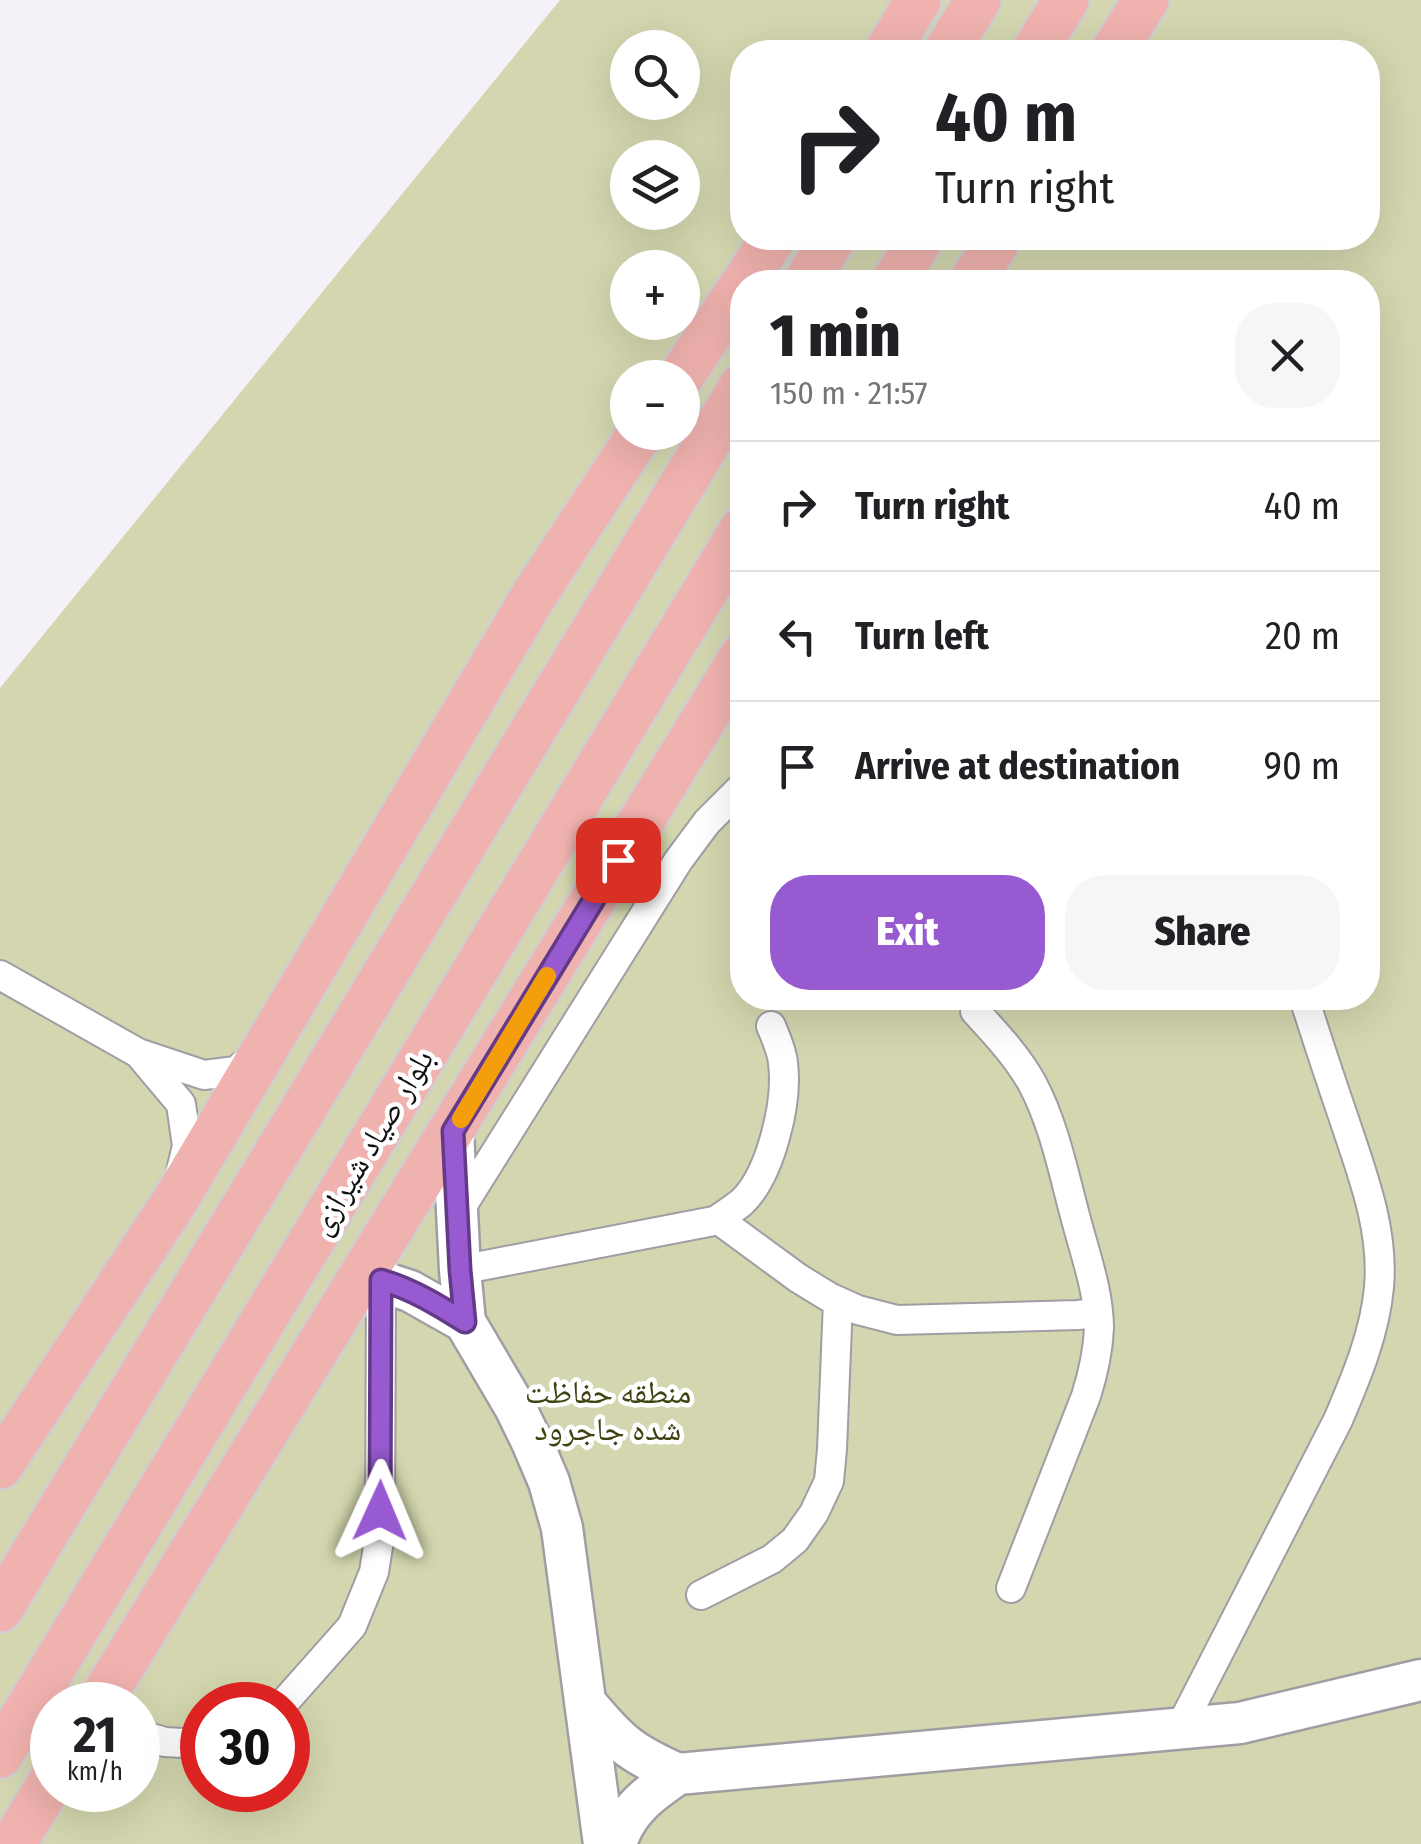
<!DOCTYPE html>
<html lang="en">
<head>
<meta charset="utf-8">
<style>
	:root { --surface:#fff; --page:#f6f6f6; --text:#202124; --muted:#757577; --line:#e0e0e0; --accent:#985ad0 }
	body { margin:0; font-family:"Fira Sans Condensed","Noto Naskh Arabic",sans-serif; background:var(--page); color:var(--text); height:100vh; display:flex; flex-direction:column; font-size:38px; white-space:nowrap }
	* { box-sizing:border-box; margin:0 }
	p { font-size:32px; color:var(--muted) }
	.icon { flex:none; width:55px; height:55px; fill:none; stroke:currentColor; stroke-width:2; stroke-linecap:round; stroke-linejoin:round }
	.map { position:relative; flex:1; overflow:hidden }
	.panel { position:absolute; left:730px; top:270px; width:650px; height:740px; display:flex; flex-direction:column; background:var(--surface); border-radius:40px; box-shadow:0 10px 40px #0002 }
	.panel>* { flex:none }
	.top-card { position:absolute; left:730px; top:40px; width:650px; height:210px; border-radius:40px; box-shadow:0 10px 40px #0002; background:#fff; color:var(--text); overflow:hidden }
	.buttons { position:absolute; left:610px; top:30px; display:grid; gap:20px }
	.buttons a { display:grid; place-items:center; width:90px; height:90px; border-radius:50%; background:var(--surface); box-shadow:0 10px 40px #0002; font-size:50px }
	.speed { position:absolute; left:30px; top:1682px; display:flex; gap:20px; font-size:50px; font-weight:700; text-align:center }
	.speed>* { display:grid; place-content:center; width:130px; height:130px; border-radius:50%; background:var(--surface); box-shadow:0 10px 40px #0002; line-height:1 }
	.speed small { font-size:25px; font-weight:400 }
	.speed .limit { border:15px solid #d22; background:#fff; color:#111 }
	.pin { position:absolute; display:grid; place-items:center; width:85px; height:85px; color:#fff; margin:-42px; border-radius:20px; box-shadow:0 5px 15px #0006 }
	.me { position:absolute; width:110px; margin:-55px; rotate:1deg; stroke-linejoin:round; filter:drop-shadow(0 0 8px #0008) }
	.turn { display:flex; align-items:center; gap:35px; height:210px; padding:0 40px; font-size:45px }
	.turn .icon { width:130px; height:130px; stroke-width:2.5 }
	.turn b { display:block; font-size:70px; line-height:85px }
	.round { display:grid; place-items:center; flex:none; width:105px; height:105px; border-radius:40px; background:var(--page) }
	.headline { display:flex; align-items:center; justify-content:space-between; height:170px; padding:0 40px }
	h1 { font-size:60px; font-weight:800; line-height:75px }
	.button { display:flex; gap:20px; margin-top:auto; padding:20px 40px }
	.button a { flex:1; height:115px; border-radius:40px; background:var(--accent); color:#fff; font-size:40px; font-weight:800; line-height:115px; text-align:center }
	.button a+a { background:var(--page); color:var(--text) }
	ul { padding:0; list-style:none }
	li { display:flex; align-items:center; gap:30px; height:130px; padding:0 40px; border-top:2px solid var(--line) }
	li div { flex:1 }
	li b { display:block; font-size:38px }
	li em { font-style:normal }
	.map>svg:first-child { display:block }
	.green { fill:#d3d6ae; fill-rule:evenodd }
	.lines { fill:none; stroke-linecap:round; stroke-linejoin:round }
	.street-casing { stroke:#a19da4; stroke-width:32 }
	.secondary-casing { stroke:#a19da4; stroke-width:45 }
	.primary-casing { stroke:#cfcfcf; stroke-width:50 }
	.street { stroke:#fff; stroke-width:28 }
	.secondary { stroke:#fff; stroke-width:40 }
	.primary { stroke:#f0b2ae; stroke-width:45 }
	.route-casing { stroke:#633a87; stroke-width:25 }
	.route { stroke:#985ad0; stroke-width:18 }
	.slow { stroke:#f59e0b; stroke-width:18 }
	.labels { text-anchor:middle; stroke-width:9; stroke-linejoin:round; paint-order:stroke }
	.street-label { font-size:32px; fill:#0f0e10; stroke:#fff }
	.park-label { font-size:32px; fill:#404212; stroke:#fff }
</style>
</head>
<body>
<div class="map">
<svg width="1421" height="1844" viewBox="0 0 1421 1844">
	<rect width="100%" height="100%" fill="#f5f1f8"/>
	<path class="green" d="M560 0H1421V1844H0V688ZM628 48H682V102H628ZM742 52H1368V238H742ZM628 158H682V212H628ZM628 268H682V322H628ZM742 282H1368V998H742ZM628 378H682V432H628ZM52 1705H138V1790H52ZM202 1705H288V1790H202Z"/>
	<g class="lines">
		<g class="street-casing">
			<path id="street" d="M0 975 138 1053 204 1075 236 1071 254 1056
				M975 1011C996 1034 1017 1056 1032 1083 1055 1126 1064 1176 1077 1223 1086 1257 1099 1293 1099 1328 1098 1352 1093 1374 1086 1396L1011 1588
				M139 1054 181 1104 187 1146 180 1175
				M457 1214 678 861 707 822 742 787
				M717 1220C725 1214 735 1208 742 1202 771 1174 788 1102 783 1063 782 1051 776 1038 771 1026
				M460 1270 719 1220 798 1278 829 1297 858 1310 897 1320 1078 1315 1097 1313
				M701 1595 772 1559 795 1540 814 1513 829 1481 832 1449 838 1301
				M282 1705 352 1626 374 1572 380 1534 381 1281
				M1180 1728 1338 1420C1356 1378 1375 1333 1379 1287 1384 1230 1363 1176 1345 1122 1331 1081 1317 1039 1304 998
				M138 1734 165 1742 202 1744"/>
		</g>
		<g class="secondary-casing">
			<path id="secondary" d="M453 1131 460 1270 465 1322 515 1407 532 1442 549 1482 562 1528 604 1844
				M361 1275 410 1291 465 1322
				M585 1702C618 1742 630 1753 678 1774L1240 1723 1421 1680
				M616 1844C626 1810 650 1793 678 1774"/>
		</g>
		<g class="primary-casing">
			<path id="primary" d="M887 52 918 0
				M946 52 978 0
				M1034 52 1066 0
				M1113 52 1146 0
				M745 282 773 238
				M806 282 833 238
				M894 282 921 238
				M972 282 999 238
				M680 378 742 286
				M0 1466 175 1201 536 592 641 432
				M0 1609 742 386
				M98 1705C312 1355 529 1007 742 657
				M0 1755 742 530
				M13 1844 52 1780"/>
		</g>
		<use href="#street" class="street"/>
		<use href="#secondary" class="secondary"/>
		<use href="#primary" class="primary"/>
	</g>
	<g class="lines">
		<g class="route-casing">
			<path id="route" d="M380 1511 381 1280C412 1289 438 1305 465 1322L460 1270 453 1131 618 860"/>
		</g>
		<use href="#route" class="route"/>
		<path class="slow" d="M461 1119 547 976"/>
	</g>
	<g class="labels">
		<g class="street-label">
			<text transform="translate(371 1142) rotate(-59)" y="11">بلوار صیاد شیرازی</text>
		</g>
		<g class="park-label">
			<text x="608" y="1403">منطقه حفاظت<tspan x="608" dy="37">شده جاجرود</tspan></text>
		</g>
	</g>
</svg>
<div class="buttons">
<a><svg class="icon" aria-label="search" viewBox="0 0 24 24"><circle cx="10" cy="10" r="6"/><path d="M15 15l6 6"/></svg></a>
<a><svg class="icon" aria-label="layers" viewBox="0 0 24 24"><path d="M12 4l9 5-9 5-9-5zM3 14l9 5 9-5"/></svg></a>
<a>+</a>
<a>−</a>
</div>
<div class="speed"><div>21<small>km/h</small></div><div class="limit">30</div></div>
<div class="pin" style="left:618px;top:860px;background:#d93025"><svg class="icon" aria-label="arrive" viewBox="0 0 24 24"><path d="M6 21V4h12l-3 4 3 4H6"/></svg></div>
<svg class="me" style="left:380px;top:1511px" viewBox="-20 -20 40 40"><path d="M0-17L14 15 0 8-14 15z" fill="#985ad0" stroke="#fff" stroke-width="4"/></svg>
<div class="top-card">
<div class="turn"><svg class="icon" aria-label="right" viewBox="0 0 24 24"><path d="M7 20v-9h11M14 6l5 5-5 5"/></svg><div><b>40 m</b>Turn right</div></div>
</div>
<section class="panel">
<div class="headline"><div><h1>1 min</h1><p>150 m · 21:57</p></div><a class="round"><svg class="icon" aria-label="close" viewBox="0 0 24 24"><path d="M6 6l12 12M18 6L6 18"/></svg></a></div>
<ul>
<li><svg class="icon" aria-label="right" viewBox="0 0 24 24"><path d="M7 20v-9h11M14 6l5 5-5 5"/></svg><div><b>Turn right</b></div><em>40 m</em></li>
<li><svg class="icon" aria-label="left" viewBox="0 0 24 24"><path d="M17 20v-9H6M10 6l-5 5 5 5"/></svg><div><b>Turn left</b></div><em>20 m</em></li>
<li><svg class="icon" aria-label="arrive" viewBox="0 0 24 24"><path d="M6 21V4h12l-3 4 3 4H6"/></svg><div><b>Arrive at destination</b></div><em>90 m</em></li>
</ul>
<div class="button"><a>Exit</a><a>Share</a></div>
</section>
</div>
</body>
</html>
